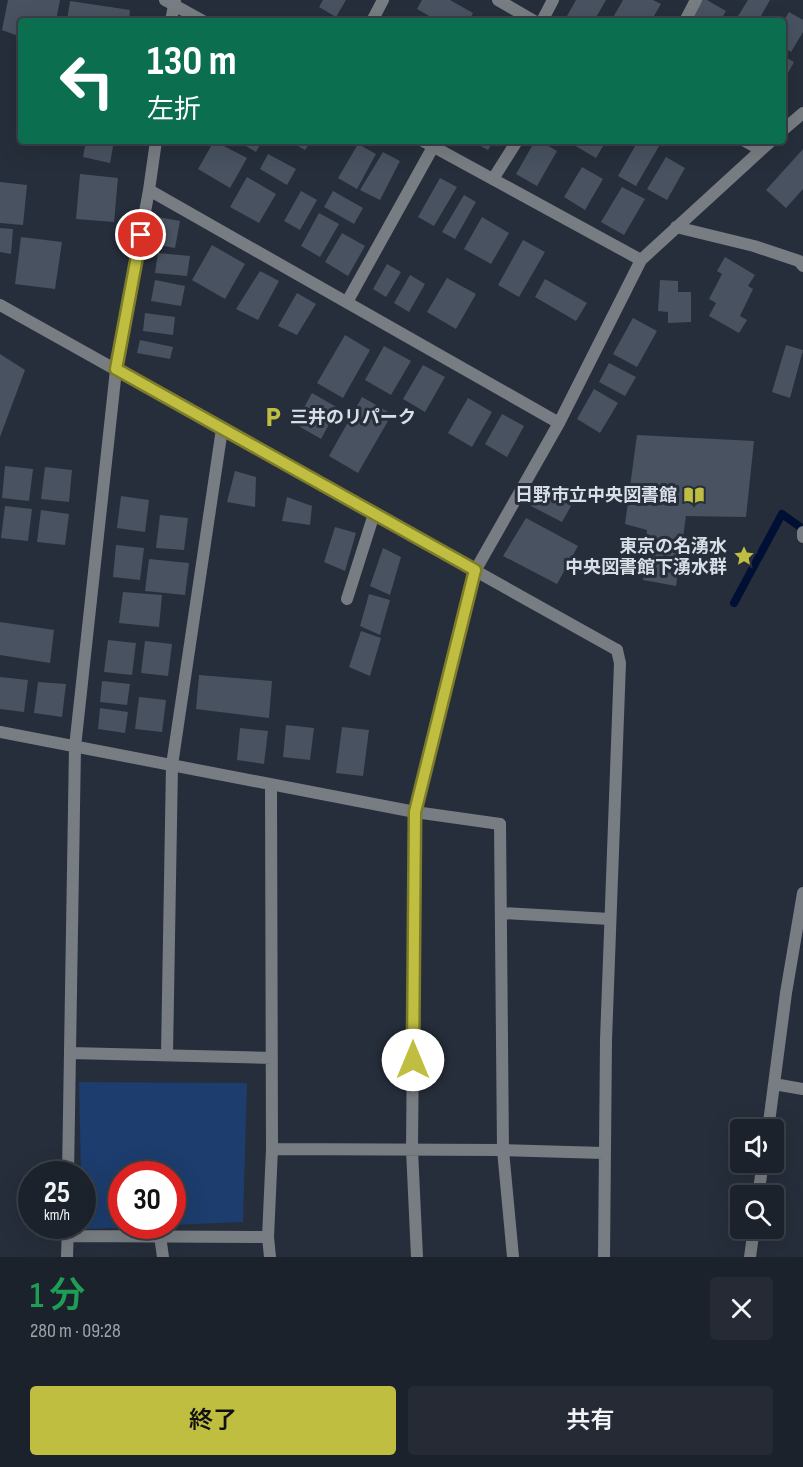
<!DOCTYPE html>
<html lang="ja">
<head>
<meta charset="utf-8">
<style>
	:root { --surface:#1c222c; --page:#252a34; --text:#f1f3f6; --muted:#a0a4a9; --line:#3a3f48; --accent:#c0be40 }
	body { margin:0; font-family:"Sofia Sans Condensed","Noto Sans JP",sans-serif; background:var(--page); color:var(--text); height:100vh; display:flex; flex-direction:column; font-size:22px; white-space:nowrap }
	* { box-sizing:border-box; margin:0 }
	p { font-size:20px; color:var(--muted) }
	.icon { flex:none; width:33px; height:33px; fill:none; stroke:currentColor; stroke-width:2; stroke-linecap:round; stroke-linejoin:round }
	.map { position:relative; height:1257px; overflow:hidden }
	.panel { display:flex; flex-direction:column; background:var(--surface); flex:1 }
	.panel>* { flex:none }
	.guide { position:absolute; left:18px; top:18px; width:768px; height:126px; border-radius:6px; box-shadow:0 6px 24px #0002,0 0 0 2px var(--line); background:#0b6e4f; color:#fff; overflow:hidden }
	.fabs { position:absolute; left:730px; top:1119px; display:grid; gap:12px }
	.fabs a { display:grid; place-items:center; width:54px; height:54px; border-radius:6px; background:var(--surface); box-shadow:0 6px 24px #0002,0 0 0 2px var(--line); font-size:30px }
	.speed { position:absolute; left:18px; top:1161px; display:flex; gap:12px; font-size:30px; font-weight:700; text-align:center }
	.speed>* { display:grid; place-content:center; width:78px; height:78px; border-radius:50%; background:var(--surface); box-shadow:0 6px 24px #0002,0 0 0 2px var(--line); line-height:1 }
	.speed small { font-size:15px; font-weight:400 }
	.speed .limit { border:9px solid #d22; background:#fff; color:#111 }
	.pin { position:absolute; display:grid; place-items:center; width:51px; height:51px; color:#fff; margin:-26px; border:3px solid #fff; border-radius:50%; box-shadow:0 2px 6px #0007 }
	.me { position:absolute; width:66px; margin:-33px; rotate:0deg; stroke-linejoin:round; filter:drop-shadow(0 0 4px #0008) }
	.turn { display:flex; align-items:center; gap:21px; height:126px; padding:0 30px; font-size:27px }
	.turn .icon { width:78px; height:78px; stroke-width:2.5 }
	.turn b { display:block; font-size:42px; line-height:51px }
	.round { display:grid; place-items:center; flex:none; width:63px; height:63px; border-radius:6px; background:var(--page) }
	.headline { display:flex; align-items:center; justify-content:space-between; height:102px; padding:0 30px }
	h1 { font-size:36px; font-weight:600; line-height:45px; color:#1e9e55 }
	.cta { display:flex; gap:12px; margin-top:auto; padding:12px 30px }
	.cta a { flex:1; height:69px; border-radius:6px; background:var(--accent); color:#111; font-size:24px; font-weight:600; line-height:69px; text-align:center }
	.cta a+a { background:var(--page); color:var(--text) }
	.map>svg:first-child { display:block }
	.green { fill:#1c3d6d }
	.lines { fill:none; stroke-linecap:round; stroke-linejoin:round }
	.stream { stroke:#000f34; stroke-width:8 }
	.building { fill:#485260 }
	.service { stroke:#787d83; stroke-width:12 }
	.minor { stroke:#787d83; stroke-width:12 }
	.tertiary { stroke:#787d83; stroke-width:12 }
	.route-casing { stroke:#7d7c2a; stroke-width:15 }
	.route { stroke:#c0be40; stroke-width:10 }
	.labels { text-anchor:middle; stroke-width:6; stroke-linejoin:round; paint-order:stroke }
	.poi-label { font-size:18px; font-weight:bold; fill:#d8dee6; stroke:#262e3b; text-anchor:end }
</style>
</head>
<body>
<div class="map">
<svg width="803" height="1257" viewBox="0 0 803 1257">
	<rect width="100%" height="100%" fill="#262e3b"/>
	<path class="green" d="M79 1082 247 1083 243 1222 173 1225 172 1174H122V1226H167L82 1229V1174H81Z"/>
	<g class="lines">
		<path class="stream" d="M734 603 782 514 803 529"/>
	</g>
	<path class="building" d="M8 0H60L56 21H21V37L2 30Z
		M323 0H346L336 17 319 7Z
		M422 0H450L473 13 469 21H438L417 9Z
		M576 0H606L594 21H575L567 16Z
		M623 0H653L661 4 651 21H611Z
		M702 0H707L726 11 720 21H690Z
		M748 0H770L758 21H735Z
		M70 1 130 10 129 21H67Z
		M789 12 803 20V32L791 52 783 47V22Z
		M783 56 794 62 783 82Z
		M86 141H114L110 163 83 157Z
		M214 141 247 158 230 188 198 169Z
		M242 141H262L256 152 241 143Z
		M289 141H311L305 150Z
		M471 141H493L488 150Z
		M535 141H540L557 151 537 186 516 174Z
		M567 141H606L596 158Z
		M638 141H662L636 186 618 176Z
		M358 144 376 154 357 189 338 178Z
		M803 149V189L786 208 766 190Z
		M383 152 400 161 380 200 360 190Z
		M268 154 296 169 287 185 260 169Z
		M666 157 685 168 667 200 647 189Z
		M582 167 603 179 585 210 564 197Z
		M80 174 118 178 114 222 76 219Z
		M247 177 276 194 259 223 230 207Z
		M440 178 457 187 434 226 418 217Z
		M0 182 27 185 23 225 0 223Z
		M622 187 645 199 624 235 601 222Z
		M301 191 317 200 300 230 284 221Z
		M333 191 363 208 354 224 324 207Z
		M464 195 476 202 455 239 442 232Z
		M319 213 339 224 320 257 301 246Z
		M158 217 180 221 175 248 153 244Z
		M482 217 509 233 491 264 464 249Z
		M0 228 13 229 11 254 0 252Z
		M342 233 365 246 348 276 325 262Z
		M21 237 62 242 55 289 15 284Z
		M523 240 545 252 519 297 498 285Z
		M212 245 245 264 225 299 192 280Z
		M158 253 190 256 187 276 155 273Z
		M725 257 755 275 748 286 753 289 740 316 747 320 739 333 709 316 716 303 709 299 722 274 717 271Z
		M387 264 401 272 386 297 373 289Z
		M260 271 279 281 258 320 236 309Z
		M410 275 425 284 409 312 394 303Z
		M447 278 476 294 456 329 427 312Z
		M545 279 587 303 576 321 535 297Z
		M155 280 185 286 181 306 151 301Z
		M660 280 678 281V292H691V322L668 323V312L658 311Z
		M297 293 316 304 297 335 278 326Z
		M145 313 175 317 173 335 143 331Z
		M633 318 657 331 637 367 613 354Z
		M345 335 370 350 343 398 317 383Z
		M140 340 173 347 170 359 137 353Z
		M786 345 803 350 790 398 772 392Z
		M384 346 411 361 391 395 365 380Z
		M0 354 25 370 0 437Z
		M609 363 636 377 625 396 599 382Z
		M423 365 445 377 425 412 403 399Z
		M594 389 618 403 600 433 577 419Z
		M312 393 338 408 321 439 295 424Z
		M362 397 392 414 358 473 329 456Z
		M468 398 492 412 472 447 448 433Z
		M502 414 524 426 507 457 485 444Z
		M637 435 754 441 746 517 686 516 676 586 643 580 647 530 625 524Z
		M5 466 33 469 29 501 2 498Z
		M45 467 72 470 69 502 41 499Z
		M235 471 256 477 255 507 227 502Z
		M544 490 571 506 562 522 531 506Z
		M121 496 149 500 145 532 117 528Z
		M287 497 312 506 310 525 282 521Z
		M5 506 32 509 28 541 1 538Z
		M41 510 69 514 65 545 37 542Z
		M160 515 188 518 184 550 156 548Z
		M526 518 578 546 557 584 503 556Z
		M335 527 356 533 345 571 324 562Z
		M116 545 144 548 140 580 113 577Z
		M383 548 401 557 390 595 370 586Z
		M149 559 189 563 185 595 145 591Z
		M123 592 162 595 159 627 119 623Z
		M369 594 390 600 380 635 360 626Z
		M0 622 54 630 50 663 0 655Z
		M361 631 381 638 370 676 349 667Z
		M108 640 136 643 132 675 104 672Z
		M145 641 172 644 168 676 141 673Z
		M199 675 272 681 269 718 196 709Z
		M0 677 28 680 24 712 0 709Z
		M102 681 130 684 127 705 100 702Z
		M38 682 66 684 62 717 34 713Z
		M139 697 166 700 162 732 135 729Z
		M100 708 128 712 125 733 98 729Z
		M286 725 314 728 310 760 283 757Z
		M342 727 369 730 363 776 336 773Z
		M240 728 268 731 264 764 237 760Z"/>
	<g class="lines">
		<path class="service" d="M685 21 696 0
			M493 179 517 141
			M500 824 503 1150 513 1257
			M502 913 610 919
			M160 1236 163 1257"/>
		<path class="minor" d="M165 0 203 21
			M498 0 534 21
			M171 21 175 0
			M372 21 383 0
			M542 21 553 0
			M783 130 803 113
			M423 141 641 260
			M745 141 761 150
			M149 190 559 423
			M676 227 754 246 799 261 803 266
			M347 302 433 147
			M803 532V537
			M347 599 374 514
			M0 732 415 812 500 824
			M70 1053 272 1058
			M167 1054 172 765 222 429
			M774 1084 803 1089
			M768 1130 786 993 803 893
			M272 1149 503 1150 604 1153
			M68 1174 75 747 116 370 149 190 156 141
			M758 1196 763 1162
			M68 1236 268 1237
			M67 1257 68 1226
			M270 1257 268 1237 272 1149 271 785
			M417 1257 412 1150 415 812 475 571 559 423 641 260 771 141
			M604 1257 606 1040 620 663 617 650
			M750 1257 754 1228"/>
		<path class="tertiary" d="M0 305 617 650"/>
	</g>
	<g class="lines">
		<g class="route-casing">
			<path id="route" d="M141 235 116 369 475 570 415 812 413 1060"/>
		</g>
		<use href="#route" class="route"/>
	</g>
	<defs>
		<g id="parking-bare" transform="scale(1.62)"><path d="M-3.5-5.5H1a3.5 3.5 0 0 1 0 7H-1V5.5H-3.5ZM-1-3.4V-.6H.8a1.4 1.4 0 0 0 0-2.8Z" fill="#c0be40" stroke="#262e3b" stroke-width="2.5" paint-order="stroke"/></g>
		<g id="library-bare" transform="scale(1.62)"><path d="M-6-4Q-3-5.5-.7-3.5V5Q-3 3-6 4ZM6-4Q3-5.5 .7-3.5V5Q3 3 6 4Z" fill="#c0be40" stroke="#262e3b" stroke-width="2.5" paint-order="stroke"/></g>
		<g id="sight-bare" transform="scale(1.62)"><path d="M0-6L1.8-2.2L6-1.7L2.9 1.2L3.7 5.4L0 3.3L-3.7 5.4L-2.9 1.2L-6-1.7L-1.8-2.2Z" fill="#c0be40" stroke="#262e3b" stroke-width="2.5" paint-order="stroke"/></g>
	</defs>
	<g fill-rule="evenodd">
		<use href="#parking-bare" x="273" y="417"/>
		<use href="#library-bare" x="694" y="495"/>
		<use href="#sight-bare" x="744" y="556"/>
	</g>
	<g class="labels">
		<g class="poi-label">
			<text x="290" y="423" text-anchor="start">三井のリパーク</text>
			<text x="677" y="501">日野市立中央図書館</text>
			<text x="727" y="552">東京の名湧水<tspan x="727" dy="21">中央図書館下湧水群</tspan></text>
		</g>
	</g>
</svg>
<div class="fabs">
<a><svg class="icon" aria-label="sound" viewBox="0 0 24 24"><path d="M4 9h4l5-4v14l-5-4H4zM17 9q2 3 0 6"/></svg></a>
<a><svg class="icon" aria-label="search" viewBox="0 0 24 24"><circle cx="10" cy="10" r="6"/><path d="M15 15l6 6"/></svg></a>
</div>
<div class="speed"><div>25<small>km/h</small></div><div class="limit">30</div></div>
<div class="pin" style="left:141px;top:235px;background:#d93025"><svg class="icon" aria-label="arrive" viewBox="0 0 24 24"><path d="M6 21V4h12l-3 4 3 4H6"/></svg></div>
<svg class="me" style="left:413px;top:1060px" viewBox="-20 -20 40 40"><circle r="19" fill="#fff"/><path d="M0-13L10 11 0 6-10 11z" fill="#c0be40"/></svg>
<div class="guide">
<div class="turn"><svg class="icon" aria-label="left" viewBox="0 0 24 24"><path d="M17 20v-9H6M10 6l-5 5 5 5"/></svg><div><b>130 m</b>左折</div></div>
</div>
</div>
<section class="panel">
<div class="headline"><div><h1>1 分</h1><p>280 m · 09:28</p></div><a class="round"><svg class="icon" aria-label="close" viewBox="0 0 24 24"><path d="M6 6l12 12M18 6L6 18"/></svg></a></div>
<div class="cta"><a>終了</a><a>共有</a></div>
</section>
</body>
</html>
